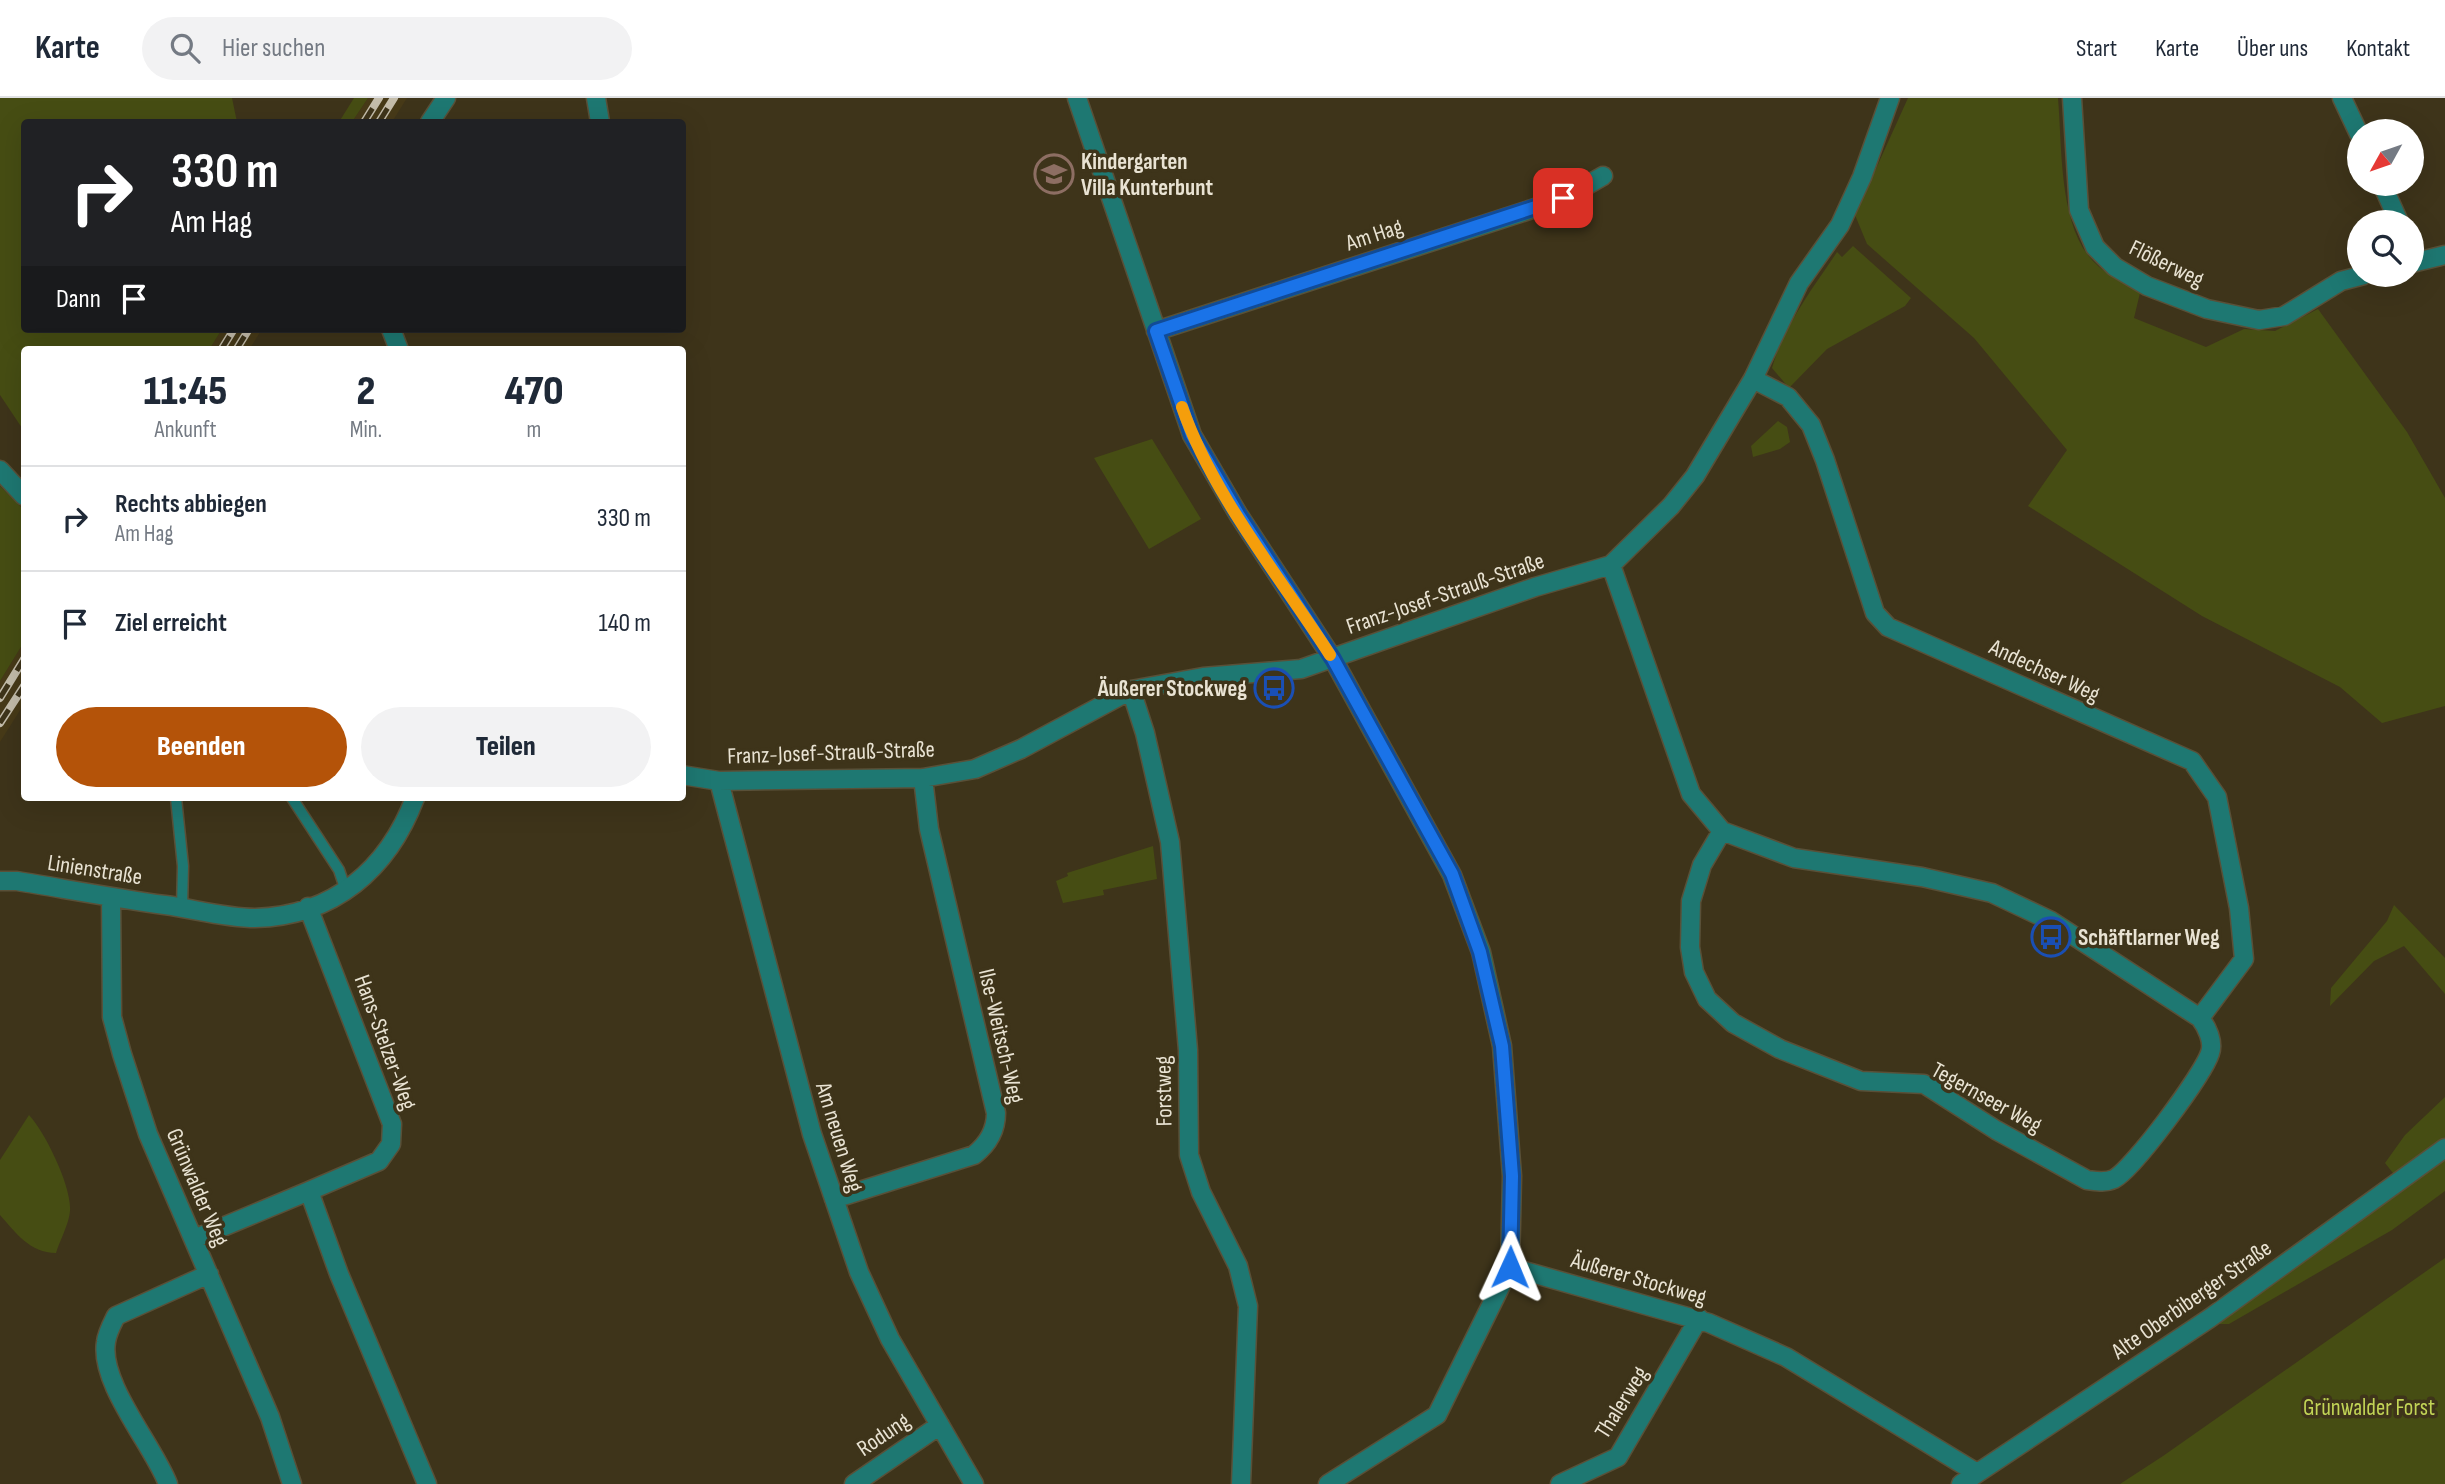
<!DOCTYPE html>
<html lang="de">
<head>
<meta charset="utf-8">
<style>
	:root { --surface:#fff; --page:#f2f2f3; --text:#1f2937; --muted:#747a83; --line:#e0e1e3; --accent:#b45309 }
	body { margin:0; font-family:"Sofia Sans Condensed",sans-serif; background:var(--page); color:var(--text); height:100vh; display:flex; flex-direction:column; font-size:26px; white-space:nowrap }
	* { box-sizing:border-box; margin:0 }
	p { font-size:23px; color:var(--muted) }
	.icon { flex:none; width:38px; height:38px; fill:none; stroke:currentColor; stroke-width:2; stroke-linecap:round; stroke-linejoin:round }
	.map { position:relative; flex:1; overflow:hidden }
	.drawer { position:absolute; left:21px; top:248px; width:665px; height:455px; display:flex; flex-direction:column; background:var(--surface); border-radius:7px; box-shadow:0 7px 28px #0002 }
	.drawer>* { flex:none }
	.top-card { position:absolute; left:21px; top:21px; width:665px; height:214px; border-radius:7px; box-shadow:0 7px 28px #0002; background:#202124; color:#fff; overflow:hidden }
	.needle { width:46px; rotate:230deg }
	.tools { position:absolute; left:2347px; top:21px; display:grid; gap:14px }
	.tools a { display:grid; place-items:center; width:77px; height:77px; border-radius:50%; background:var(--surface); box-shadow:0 7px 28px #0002; font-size:35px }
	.pin { position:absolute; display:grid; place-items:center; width:60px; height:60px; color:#fff; margin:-30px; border-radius:14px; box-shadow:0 4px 10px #0006 }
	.me { position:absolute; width:77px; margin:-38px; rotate:1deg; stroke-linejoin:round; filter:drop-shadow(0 0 5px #0008) }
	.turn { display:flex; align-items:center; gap:24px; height:147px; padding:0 35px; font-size:32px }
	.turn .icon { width:91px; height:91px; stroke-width:2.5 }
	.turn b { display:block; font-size:49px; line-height:60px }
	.then { display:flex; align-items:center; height:66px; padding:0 35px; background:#0003; gap:14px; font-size:26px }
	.eta { display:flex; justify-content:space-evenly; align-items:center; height:119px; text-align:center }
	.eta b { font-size:42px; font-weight:800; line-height:49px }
	.button { display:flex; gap:14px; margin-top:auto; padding:14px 35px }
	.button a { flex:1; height:80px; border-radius:42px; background:var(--accent); color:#fff; font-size:28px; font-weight:800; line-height:80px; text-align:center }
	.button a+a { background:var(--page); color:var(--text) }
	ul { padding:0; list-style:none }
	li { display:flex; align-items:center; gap:21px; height:105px; padding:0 35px; border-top:2px solid var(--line) }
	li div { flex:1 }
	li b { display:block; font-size:26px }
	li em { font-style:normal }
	header { display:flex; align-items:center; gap:42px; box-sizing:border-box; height:98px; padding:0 35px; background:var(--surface); border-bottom:2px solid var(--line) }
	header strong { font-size:33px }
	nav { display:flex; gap:38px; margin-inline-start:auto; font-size:24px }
	.search { width:490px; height:63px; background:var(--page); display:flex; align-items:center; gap:18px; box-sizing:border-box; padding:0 24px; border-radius:38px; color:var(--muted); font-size:26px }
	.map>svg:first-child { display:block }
	.built { fill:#473a18 }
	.green { fill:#464d13 }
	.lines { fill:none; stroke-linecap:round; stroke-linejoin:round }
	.lane-casing { stroke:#595038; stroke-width:13 }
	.street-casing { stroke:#595038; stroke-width:21 }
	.lane { stroke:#1e7872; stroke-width:10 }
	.street { stroke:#1e7872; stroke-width:18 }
	.rail-casing { stroke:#c4bdab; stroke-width:8 }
	.rail { stroke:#3e341a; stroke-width:5; stroke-dasharray:16; stroke-linecap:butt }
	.route-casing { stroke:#114b97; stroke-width:18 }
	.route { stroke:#1a73e8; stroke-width:12 }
	.slow { stroke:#f59e0b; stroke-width:12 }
	.labels { text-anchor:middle; stroke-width:7; stroke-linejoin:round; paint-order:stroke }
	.poi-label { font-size:23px; font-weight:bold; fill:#e9e3d3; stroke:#3e341a; text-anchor:start }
	.street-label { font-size:23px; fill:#e9e3d3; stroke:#3e341a }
	.park-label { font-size:23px; fill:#c2d456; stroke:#3e341a }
</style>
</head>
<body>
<header>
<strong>Karte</strong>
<div class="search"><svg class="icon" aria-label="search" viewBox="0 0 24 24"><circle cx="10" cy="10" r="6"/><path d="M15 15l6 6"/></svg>Hier suchen</div>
<nav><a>Start</a><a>Karte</a><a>Über uns</a><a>Kontakt</a></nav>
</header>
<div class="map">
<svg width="2445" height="1386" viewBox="0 0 2445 1386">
	<rect width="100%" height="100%" fill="#3e341a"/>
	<path class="built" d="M368 0H407L392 24H352Z
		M222 231H262L249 252H209Z
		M24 544V606L0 644V583Z"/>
	<path class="green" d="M0 0H232L237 24H24V231H222L209 252H24V333L0 297Z
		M354 0H368L352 24H339Z
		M1908 0H2058C2062 46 2059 120 2088 157 2100 174 2122 184 2140 195L2134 220 2206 249 2244 231 2275 233 2318 211 2407 334 2445 400V608L2382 625 2340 589 2202 518 2028 408 2067 352 1974 240 1867 146 1855 117Z
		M1853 148 1911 200 1905 208 1827 251 1789 290 1772 270C1784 227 1813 190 1837 154L1842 159Z
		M1778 323 1787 329 1790 344 1780 351 1753 359 1751 348Z
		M1152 341 1201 421 1149 451 1094 360Z
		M0 388 24 412V544L0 583Z
		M1153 748 1157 781 1103 792 1104 797 1063 805 1056 783 1068 778 1067 775Z
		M2394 807 2445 860V896L2404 848 2374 863 2330 908 2331 890 2387 823Z
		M2445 999V1093L2392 1132 2229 1226H2214L2404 1089 2385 1065 2405 1037Z
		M29 1017C45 1034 72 1089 70 1113 69 1126 60 1142 56 1155 30 1155 16 1135 0 1117V1062Z
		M2445 1160V1386H2120L2163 1358Z"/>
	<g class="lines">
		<g class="lane-casing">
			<path id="lane" d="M176 700 183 768 182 810
				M292 700 339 772 346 793"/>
		</g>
		<g class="street-casing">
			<path id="street" d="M596 0 600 24
				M1077 0 1192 337 1238 416 1333 561 1452 777 1481 854 1502 948 1512 1078 1510 1169 1437 1317 1328 1386
				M2072 0 2079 112 2095 149 2115 169 2147 188 2207 211 2259 222 2284 218 2341 183 2364 177
				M2342 0 2359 36
				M430 24 446 0
				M2382 86 2399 124
				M2412 165 2445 157
				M391 231 399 252
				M1156 233 1563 101 1603 78
				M1753 281 1788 299 1811 327 1825 362 1875 515 1888 529 2192 663 2217 699 2239 810 2244 861 2200 920
				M0 372 24 398
				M1611 467 1691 696 1722 733 1794 760 1922 779 1992 795 2051 823 2200 920C2207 929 2214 944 2210 955 2203 977 2133 1071 2114 1081 2105 1085 2096 1083 2087 1082L1996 1032 1924 986 1861 983 1780 951 1733 925 1707 901 1694 874 1690 849 1691 803 1702 767 1722 733
				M1131 592 1145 635 1170 744 1188 952 1189 1057 1201 1094 1238 1168 1248 1208 1241 1386
				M682 677 719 683 923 680 975 671 1021 651 1131 592 1203 579 1301 571 1535 489 1611 467 1671 408 1695 378 1753 281 1799 185 1840 127 1862 79 1890 0
				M719 683 812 1036 859 1174 890 1241 974 1386
				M0 783H17C66 791 115 800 165 807 194 811 226 820 255 820 334 818 388 771 415 700
				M111 799 112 919 122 956 148 1036 270 1319 292 1386
				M308 809 392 1026 391 1046 379 1063 309 1093 339 1176 427 1386
				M834 1101 974 1057C988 1046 996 1033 996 1015L929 731 923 680
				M194 1141 309 1093
				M1510 1169 1709 1225 1786 1259 1977 1375
				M168 1386C153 1347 99 1285 106 1244 107 1235 112 1226 116 1218L209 1176
				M854 1386 940 1327
				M1560 1386 1618 1359 1699 1220
				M1961 1386 2210 1220 2445 1050"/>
		</g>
		<use href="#lane" class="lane"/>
		<use href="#street" class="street"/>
		<g class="rail-casing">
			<path id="rail" d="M364 24 379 0
				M379 24 394 0
				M221 252 234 231
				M236 252 249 231
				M0 600 24 561
				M0 625 24 588"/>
		</g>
		<use href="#rail" class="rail"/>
	</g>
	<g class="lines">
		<g class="route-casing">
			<path id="route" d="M1510 1169 1512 1078 1502 948 1480 854 1452 776 1333 561 1238 416 1192 337 1156 233 1563 100"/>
		</g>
		<use href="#route" class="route"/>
		<path class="slow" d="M1182 309C1212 396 1280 479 1330 557"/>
	</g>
	<defs>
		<g id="school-ring" transform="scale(2.0125)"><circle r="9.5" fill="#3e341a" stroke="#8d6e63" stroke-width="1.5"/><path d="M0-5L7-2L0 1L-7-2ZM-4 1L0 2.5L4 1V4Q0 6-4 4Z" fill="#8d6e63"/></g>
		<g id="bus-ring" transform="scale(2.0125)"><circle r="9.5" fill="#3e341a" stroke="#1a4fb4" stroke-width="1.5"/><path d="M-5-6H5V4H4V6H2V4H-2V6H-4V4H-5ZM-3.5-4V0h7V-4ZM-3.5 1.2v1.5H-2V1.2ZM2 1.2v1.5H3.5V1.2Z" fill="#1a4fb4"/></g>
	</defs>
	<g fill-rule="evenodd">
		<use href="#school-ring" x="1054" y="76"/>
		<use href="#bus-ring" x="1274" y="590"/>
		<use href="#bus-ring" x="2051" y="839"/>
	</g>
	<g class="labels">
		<g class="poi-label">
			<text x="1081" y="71">Kindergarten<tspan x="1081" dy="26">Villa Kunterbunt</tspan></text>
			<text x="1247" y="598" text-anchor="end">Äußerer Stockweg</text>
			<text x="2078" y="847">Schäftlarner Weg</text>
		</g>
		<g class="street-label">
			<text transform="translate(1374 136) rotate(-18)" y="8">Am Hag</text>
			<text transform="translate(2167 165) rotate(26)" y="8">Flößerweg</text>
			<text transform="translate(1445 495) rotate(-19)" y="8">Franz-Josef-Strauß-Straße</text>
			<text transform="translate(2045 572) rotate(25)" y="8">Andechser Weg</text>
			<text transform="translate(831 654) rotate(-2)" y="8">Franz-Josef-Strauß-Straße</text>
			<text transform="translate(95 771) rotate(9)" y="8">Linienstraße</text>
			<text transform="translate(1002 938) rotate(77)" y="8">Ilse-Weitsch-Weg</text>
			<text transform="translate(386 944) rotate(70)" y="8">Hans-Stelzer-Weg</text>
			<text transform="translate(1163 993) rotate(-91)" y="8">Forstweg</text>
			<text transform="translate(1987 999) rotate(29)" y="8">Tegernseer Weg</text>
			<text transform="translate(840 1039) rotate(73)" y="8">Am neuen Weg</text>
			<text transform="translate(198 1089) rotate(67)" y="8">Grünwalder Weg</text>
			<text transform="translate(1639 1180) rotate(16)" y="8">Äußerer Stockweg</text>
			<text transform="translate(2191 1201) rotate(-35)" y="8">Alte Oberbiberger Straße</text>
			<text transform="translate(1621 1304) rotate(-58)" y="8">Thalerweg</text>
			<text transform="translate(883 1336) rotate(-34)" y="8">Rodung</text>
		</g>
		<g class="park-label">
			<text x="2369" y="1317">Grünwalder Forst</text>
		</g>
	</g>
</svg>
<div class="tools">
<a><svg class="needle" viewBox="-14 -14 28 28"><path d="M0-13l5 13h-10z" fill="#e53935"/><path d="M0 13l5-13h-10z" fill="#747a83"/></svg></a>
<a><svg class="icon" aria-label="search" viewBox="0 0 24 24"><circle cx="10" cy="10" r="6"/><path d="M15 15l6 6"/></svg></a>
</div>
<div class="pin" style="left:1563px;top:100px;background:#d93025"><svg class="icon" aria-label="arrive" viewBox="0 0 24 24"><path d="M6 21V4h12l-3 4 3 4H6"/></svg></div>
<svg class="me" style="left:1510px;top:1169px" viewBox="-20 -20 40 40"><path d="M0-17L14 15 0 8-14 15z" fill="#1a73e8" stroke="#fff" stroke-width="4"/></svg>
<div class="top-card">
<div class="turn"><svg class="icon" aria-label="right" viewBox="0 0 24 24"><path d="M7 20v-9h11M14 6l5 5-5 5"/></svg><div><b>330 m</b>Am Hag</div></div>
<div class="then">Dann<svg class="icon" aria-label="arrive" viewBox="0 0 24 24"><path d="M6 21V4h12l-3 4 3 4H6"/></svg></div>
</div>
<section class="drawer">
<div class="eta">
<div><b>11:45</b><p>Ankunft</p></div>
<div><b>2</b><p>Min.</p></div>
<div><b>470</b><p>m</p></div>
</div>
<ul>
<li><svg class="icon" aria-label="right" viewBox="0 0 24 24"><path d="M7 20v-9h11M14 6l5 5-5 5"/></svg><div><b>Rechts abbiegen</b><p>Am Hag</p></div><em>330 m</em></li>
<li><svg class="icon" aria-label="arrive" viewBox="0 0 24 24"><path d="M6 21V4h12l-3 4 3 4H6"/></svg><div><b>Ziel erreicht</b></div><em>140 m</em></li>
</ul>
<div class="button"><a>Beenden</a><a>Teilen</a></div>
</section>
</div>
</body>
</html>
